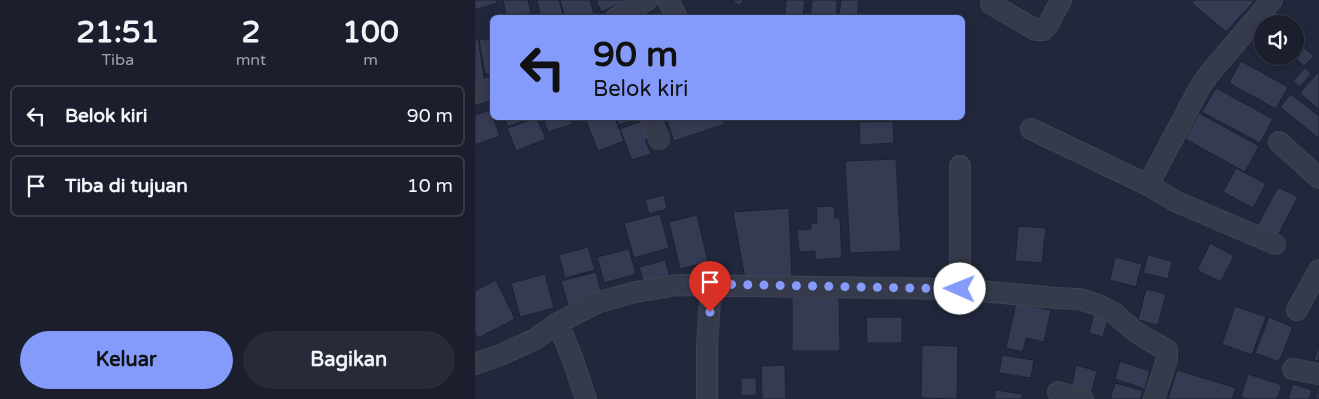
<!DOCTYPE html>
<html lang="id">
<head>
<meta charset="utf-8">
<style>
	:root { --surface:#1a1e2d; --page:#272b39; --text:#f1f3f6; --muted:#9fa2aa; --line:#383c49; --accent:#849bfb }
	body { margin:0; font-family:"Varela Round",sans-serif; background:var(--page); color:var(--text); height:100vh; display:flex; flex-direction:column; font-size:19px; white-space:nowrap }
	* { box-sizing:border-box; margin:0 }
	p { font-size:16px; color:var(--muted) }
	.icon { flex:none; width:28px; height:28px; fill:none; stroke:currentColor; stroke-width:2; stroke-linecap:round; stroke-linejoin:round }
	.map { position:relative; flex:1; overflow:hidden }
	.sheet { display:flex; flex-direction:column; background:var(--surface); width:475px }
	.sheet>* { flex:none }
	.hud { position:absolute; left:15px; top:15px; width:475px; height:105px; border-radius:8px; box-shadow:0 2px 8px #0003,0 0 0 1px var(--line); background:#849bfb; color:#111; overflow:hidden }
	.controls { position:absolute; left:779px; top:15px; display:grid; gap:10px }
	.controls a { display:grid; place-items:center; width:50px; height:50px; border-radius:50%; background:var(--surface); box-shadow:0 2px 8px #0003,0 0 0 1px var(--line); font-size:25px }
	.pin { position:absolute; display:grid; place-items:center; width:42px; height:42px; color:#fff; margin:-51px -21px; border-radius:50% 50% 50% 0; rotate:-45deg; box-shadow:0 0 5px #0007 }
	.pin .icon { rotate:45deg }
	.me { position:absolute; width:55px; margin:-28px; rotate:271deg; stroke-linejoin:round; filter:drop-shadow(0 0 4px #0008) }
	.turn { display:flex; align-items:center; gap:18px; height:105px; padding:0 20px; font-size:22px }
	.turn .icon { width:65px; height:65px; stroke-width:2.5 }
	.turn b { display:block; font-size:35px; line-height:42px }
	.eta { display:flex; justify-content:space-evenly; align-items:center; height:85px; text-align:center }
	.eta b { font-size:30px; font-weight:700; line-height:35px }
	.button { display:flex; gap:10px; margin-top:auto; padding:10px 20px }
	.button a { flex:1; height:58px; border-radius:30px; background:var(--accent); color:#111; font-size:20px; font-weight:700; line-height:58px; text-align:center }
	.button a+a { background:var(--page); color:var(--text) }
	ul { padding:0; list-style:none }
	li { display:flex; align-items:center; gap:15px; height:62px; margin:0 10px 8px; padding:0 10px; border:2px solid var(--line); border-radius:8px }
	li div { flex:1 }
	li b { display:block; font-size:19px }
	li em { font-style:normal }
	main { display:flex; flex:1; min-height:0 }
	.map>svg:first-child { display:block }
	.building { fill:#343b52; stroke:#1d2233 }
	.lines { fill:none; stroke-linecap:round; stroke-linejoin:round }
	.street-casing { stroke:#3f4455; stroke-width:22 }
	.street { stroke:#363b4c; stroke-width:20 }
	.route { stroke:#849bfb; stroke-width:9; stroke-dasharray:0 16.2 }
</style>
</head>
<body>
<main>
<section class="sheet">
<div class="eta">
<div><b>21:51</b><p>Tiba</p></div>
<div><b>2</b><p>mnt</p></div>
<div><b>100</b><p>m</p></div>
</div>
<ul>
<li><svg class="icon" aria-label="left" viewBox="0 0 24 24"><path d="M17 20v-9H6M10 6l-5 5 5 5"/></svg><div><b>Belok kiri</b></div><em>90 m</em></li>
<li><svg class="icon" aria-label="arrive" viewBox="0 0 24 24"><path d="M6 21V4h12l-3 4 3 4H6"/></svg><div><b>Tiba di tujuan</b></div><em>10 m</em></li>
</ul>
<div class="button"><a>Keluar</a><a>Bagikan</a></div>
</section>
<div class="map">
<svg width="844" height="399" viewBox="0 0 844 399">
	<rect width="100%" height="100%" fill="#22283c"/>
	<path class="building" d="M0 0H21L22 3 0 10Z
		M28 0H53L56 13 38 18H32Z
		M62 0H84L89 18H66Z
		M85 0H115L120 18H90Z
		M121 0H153L126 12Z
		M257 0H269L264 6Z
		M311 0H330L328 18 310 17Z
		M337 0H362L361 18H335Z
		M366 0H384L382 18 364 16Z
		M720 0H780L751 32 717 3Z
		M18 38V73L10 74 4 40Z
		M3 39 11 89 0 90V40Z
		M826 45 839 56 829 66 818 56H820V52Z
		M766 61 813 87 801 109 754 83Z
		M830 68 836 74 825 87 818 81Z
		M844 71V110L825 93Z
		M741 88 798 119 785 143 727 112Z
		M816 94 844 116V135L842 137 805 107Z
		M15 110 25 136 0 145V115Z
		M724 113 784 146 770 172 710 139Z
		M29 118H56L33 127Z
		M61 118H62L71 139 41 151 32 128Z
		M68 118H96L98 124 73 132Z
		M110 118H140L149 141 123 151Z
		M141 118H164L144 125Z
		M174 118 181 136 170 140 176 154 157 160 145 129Z
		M191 118H248L250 124 199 141Z
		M418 121 419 143 385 145 384 122Z
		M421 159 426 251 375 253 370 161Z
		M761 168 791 184 778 208 748 192Z
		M803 187 823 197 802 237 782 226Z
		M189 195 192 209 174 214 170 200Z
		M359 206 360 218H365L367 258 340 260V251L324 252 322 230 336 229V223H342L341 207Z
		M314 208 317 277 270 279 258 212Z
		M185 214 194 248 159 258 149 223Z
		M222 215 233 262 205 269 194 222Z
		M543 226 571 228 567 263 540 261Z
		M735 243 759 256 746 282 722 270Z
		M113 247 120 270 90 278 84 255Z
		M154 249 161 274 129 283 122 257Z
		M673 255 697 261 693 279 668 273Z
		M640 257 667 264 661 287 635 280Z
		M190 260 195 277 169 284 164 267Z
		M121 272 127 296 93 305 86 281Z
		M70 274 79 308 45 317 36 283Z
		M21 280 40 319 3 338 0 333V291Z
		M671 289 691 294 683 325 663 320Z
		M317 297H364L365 351H317Z
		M541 303 576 310 569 342 551 338 548 352 531 348Z
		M760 306 791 317 777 355 747 344Z
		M619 313 634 316 628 337 614 333Z
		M391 317H427V343H392Z
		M794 317 818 327 804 362 780 353Z
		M447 345 483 346 482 399 446 398Z
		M844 345V361L839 360Z
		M527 355 559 360 556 378 524 373Z
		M645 361 675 371 670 389 640 379Z
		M310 365 311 399H287L286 366Z
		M601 365 622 371 615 399 595 394Z
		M702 370 761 388 757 399H693Z
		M773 374 807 385 802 399H774L766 397Z
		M266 378H281L282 395 266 396Z
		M640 383 668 391 665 399H635Z
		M818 384 837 390 834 399H813Z
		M844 385V399H840Z
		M521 390 547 394V399H519Z"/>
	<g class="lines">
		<g class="street-casing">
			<path id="street" d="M193 0 202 18
				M797 0 734 74 725 87 673 185 702 202 800 244
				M516 4 561 30H568L573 25 586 0
				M141 18 172 0
				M0 93 18 88
				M176 118 184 139
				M556 129 673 185
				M804 142 844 178
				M485 289V166
				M822 310 844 270
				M83 323 124 302 160 292 202 285 485 289 581 298 605 299 623 305 639 313 657 329 670 338 692 350V359L679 399
				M0 364 28 354 60 339 83 323 98 360 111 399
				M818 369 844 374
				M583 392 608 399
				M232 399V346L236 285"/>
		</g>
		<use href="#street" class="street"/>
	</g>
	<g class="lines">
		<path class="route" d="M235 312 236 284 485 289"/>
	</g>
</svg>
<div class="controls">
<a><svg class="icon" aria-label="sound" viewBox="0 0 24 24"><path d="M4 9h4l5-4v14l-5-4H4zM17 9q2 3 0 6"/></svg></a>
</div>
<div class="pin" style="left:235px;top:312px;background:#d93025"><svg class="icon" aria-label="arrive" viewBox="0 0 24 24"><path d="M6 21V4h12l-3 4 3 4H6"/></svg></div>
<svg class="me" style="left:485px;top:289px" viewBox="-20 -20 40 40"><circle r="19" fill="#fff"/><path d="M0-13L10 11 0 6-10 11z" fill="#849bfb"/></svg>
<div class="hud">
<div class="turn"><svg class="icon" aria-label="left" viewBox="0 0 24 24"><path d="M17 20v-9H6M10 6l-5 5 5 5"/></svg><div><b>90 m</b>Belok kiri</div></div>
</div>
</div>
</main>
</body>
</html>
